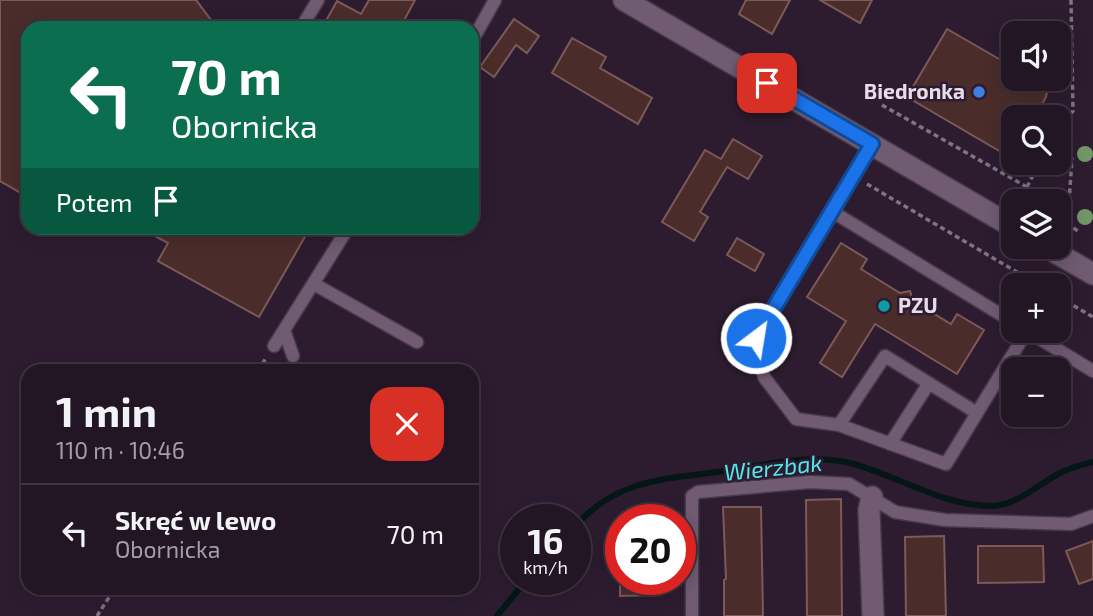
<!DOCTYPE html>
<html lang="pl">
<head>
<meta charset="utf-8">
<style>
	:root { --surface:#221524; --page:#2e2231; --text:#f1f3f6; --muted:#a29fa6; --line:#3f3441 }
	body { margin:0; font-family:"Exo 2",sans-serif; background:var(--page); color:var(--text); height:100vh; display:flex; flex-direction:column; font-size:26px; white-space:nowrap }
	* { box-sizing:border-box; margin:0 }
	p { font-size:23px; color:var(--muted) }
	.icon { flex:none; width:38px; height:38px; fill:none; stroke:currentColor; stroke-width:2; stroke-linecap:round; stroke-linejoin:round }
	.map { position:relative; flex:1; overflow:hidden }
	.side { position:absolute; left:21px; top:364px; width:458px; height:231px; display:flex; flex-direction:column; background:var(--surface); border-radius:21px; box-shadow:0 4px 18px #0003,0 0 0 2px var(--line) }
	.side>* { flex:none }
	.banner { position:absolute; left:21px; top:21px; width:458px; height:214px; border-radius:21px; box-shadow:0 4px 18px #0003,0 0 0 2px var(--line); background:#0b6e4f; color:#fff; overflow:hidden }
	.controls { position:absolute; left:1001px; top:21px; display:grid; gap:14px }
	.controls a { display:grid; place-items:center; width:70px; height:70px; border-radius:14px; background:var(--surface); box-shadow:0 4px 18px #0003,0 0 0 2px var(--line); font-size:35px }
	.speed { position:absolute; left:500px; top:504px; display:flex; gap:14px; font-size:35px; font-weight:700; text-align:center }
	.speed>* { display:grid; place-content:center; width:91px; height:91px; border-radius:50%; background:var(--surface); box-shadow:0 4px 18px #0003,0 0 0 2px var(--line); line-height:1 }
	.speed small { font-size:18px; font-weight:400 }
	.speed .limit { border:10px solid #d22; background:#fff; color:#111 }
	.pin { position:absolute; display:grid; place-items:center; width:60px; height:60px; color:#fff; margin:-30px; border-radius:14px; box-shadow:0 4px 10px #0006 }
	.me { position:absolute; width:77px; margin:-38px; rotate:31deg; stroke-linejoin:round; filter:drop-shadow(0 0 5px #0008) }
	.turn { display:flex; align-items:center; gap:24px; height:147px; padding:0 35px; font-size:32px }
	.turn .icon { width:91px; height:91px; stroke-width:2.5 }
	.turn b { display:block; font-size:49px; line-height:60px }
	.then { display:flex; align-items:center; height:66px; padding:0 35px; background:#0003; gap:14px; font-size:26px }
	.round { display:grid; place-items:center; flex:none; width:74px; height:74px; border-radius:21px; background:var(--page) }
	.head { display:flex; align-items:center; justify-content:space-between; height:119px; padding:0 35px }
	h1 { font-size:42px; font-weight:700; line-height:52px }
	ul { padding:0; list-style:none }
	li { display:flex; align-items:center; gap:21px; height:98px; padding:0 35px; border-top:2px solid var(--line) }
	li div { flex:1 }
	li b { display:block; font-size:26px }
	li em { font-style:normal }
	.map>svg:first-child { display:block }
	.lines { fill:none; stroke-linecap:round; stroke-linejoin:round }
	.stream { stroke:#041616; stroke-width:6 }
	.building { fill:#4a2d2b; stroke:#7b5a58; stroke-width:2 }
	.lane-casing { stroke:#48394a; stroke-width:15 }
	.street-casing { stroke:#48394a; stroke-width:24 }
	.secondary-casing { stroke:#48394a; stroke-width:24 }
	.path { stroke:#817284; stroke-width:3.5; stroke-dasharray:5 3.5; stroke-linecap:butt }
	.lane { stroke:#705b73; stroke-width:12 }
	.street { stroke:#705b73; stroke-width:21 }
	.secondary { stroke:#705b73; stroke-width:21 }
	.tree { fill:#729767 }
	.route-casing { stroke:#114b97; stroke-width:18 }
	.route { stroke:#1a73e8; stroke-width:12 }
	.shop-dot { fill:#3f7fe0; stroke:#2d1c30; stroke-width:2.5 }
	.culture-dot { fill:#0f9aa8; stroke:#2d1c30; stroke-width:2.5 }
	.labels { text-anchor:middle; stroke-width:5; stroke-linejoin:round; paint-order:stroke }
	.poi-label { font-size:21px; font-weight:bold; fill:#e8dcea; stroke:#2d1c30; text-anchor:end }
	.water-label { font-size:23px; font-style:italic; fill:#51e9ec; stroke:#2d1c30 }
</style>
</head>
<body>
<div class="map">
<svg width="1093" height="616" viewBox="0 0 1093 616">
	<rect width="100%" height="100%" fill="#2d1c30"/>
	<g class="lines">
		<path class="stream" d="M576 525C590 510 609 496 628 489 655 478 688 476 717 472 760 466 811 452 854 464 900 477 943 506 992 506 1015 506 1038 485 1058 474 1069 468 1081 465 1093 462
			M497 616 527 579"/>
	</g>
	<path class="building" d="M0 0H196L217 28H28V197L0 181Z
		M369 0H415L400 28H322L337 1 361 14Z
		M746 0H790L772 34 739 14Z
		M820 0H872L860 23Z
		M514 19 539 36 527 53 516 45 494 77 480 67Z
		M947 29 1013 67V79H1034L1048 87 1046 97 1035 117H1013V159L907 97Z
		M572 38 606 57 600 68 652 98 638 124 552 73Z
		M733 139 762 156 748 179 727 167 700 212 708 217 694 241 662 222 705 150 721 159Z
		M140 228H310L259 317 158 261 168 243Z
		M737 238 764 254 755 271 727 255Z
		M841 243 867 259 861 269 900 293 910 291 913 301 951 324 957 314 984 330 957 374 875 324 842 377 820 363 846 321 807 297Z
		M841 499 842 616H807L806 500Z
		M723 507H761L763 616H724V580L726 579Z
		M944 536 946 616H906L905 537Z
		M1093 541V579L1079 584 1066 551Z
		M978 546H1043L1044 582 978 583Z
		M620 579H659L660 595 620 596Z"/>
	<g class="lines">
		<g class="lane-casing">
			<path id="lane" d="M301 28 318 0
				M472 41 495 0
				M871 144 833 212 1013 322
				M833 212 756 338 764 377 796 419 839 425 946 464 1027 331
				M314 284 417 342
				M284 330 293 356
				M1027 331 1093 371
				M274 346 348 228
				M839 425 885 356 977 413
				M890 444 929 383
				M692 616V496L698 492 810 482 849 484 895 512 945 520 1071 524 1093 516"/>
		</g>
		<g class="street-casing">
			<path id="street" d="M872 497 869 510 873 616"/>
		</g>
		<g class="secondary-casing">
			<path id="secondary" d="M624 0 1013 227
				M1046 247 1093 274"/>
		</g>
		<path class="path" d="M882 105 1027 187 1033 191 1039 201
			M1059 127 1073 111 1071 0
			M1059 132 1072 159 1068 216 1065 222
			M867 184 1039 285
			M1027 187 1039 163
			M1059 219 1078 231
			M1047 272 1052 285
			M1059 297 1093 317
			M258 371 266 358
			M97 616 115 588"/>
		<use href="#lane" class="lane"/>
		<use href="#street" class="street"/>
		<use href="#secondary" class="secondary"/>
	</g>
	<g class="tree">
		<circle cx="1085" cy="154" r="8"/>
		<circle cx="1085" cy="217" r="8"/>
	</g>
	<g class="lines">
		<g class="route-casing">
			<path id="route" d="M756 338 872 144 767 83"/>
		</g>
		<use href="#route" class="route"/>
	</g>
	<circle class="shop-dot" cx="979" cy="92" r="7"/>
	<circle class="culture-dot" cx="884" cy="306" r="7"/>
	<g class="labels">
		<g class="poi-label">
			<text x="965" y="99">Biedronka</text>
			<text x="898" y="313" text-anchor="start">PZU</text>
		</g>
		<g class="water-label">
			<text transform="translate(773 468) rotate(-6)" y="8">Wierzbak</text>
		</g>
	</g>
</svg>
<div class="controls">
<a><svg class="icon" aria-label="sound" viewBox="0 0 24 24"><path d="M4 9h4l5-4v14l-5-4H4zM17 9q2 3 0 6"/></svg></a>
<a><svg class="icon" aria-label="search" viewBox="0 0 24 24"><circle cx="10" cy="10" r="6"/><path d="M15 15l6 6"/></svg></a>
<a><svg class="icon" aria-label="layers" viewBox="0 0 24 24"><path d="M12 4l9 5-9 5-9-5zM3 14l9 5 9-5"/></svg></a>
<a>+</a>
<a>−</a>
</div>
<div class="speed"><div>16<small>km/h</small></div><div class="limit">20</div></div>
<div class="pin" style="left:767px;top:83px;background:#d93025"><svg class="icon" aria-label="arrive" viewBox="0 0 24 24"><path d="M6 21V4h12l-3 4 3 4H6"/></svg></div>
<svg class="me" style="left:756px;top:338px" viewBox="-20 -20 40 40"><circle r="17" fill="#1a73e8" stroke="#fff" stroke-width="3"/><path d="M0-11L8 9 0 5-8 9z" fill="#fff"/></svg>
<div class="banner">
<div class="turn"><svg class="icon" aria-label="left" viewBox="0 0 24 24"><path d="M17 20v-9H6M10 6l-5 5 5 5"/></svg><div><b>70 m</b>Obornicka</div></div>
<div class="then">Potem<svg class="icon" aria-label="arrive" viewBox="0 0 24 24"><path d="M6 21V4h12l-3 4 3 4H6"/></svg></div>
</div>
<section class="side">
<div class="head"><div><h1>1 min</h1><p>110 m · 10:46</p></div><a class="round" style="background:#d93025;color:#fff"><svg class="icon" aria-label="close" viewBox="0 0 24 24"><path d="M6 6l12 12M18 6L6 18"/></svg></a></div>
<ul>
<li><svg class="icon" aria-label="left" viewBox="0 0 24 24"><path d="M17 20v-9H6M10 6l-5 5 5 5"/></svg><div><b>Skręć w lewo</b><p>Obornicka</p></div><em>70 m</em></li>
</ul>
</section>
</div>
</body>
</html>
